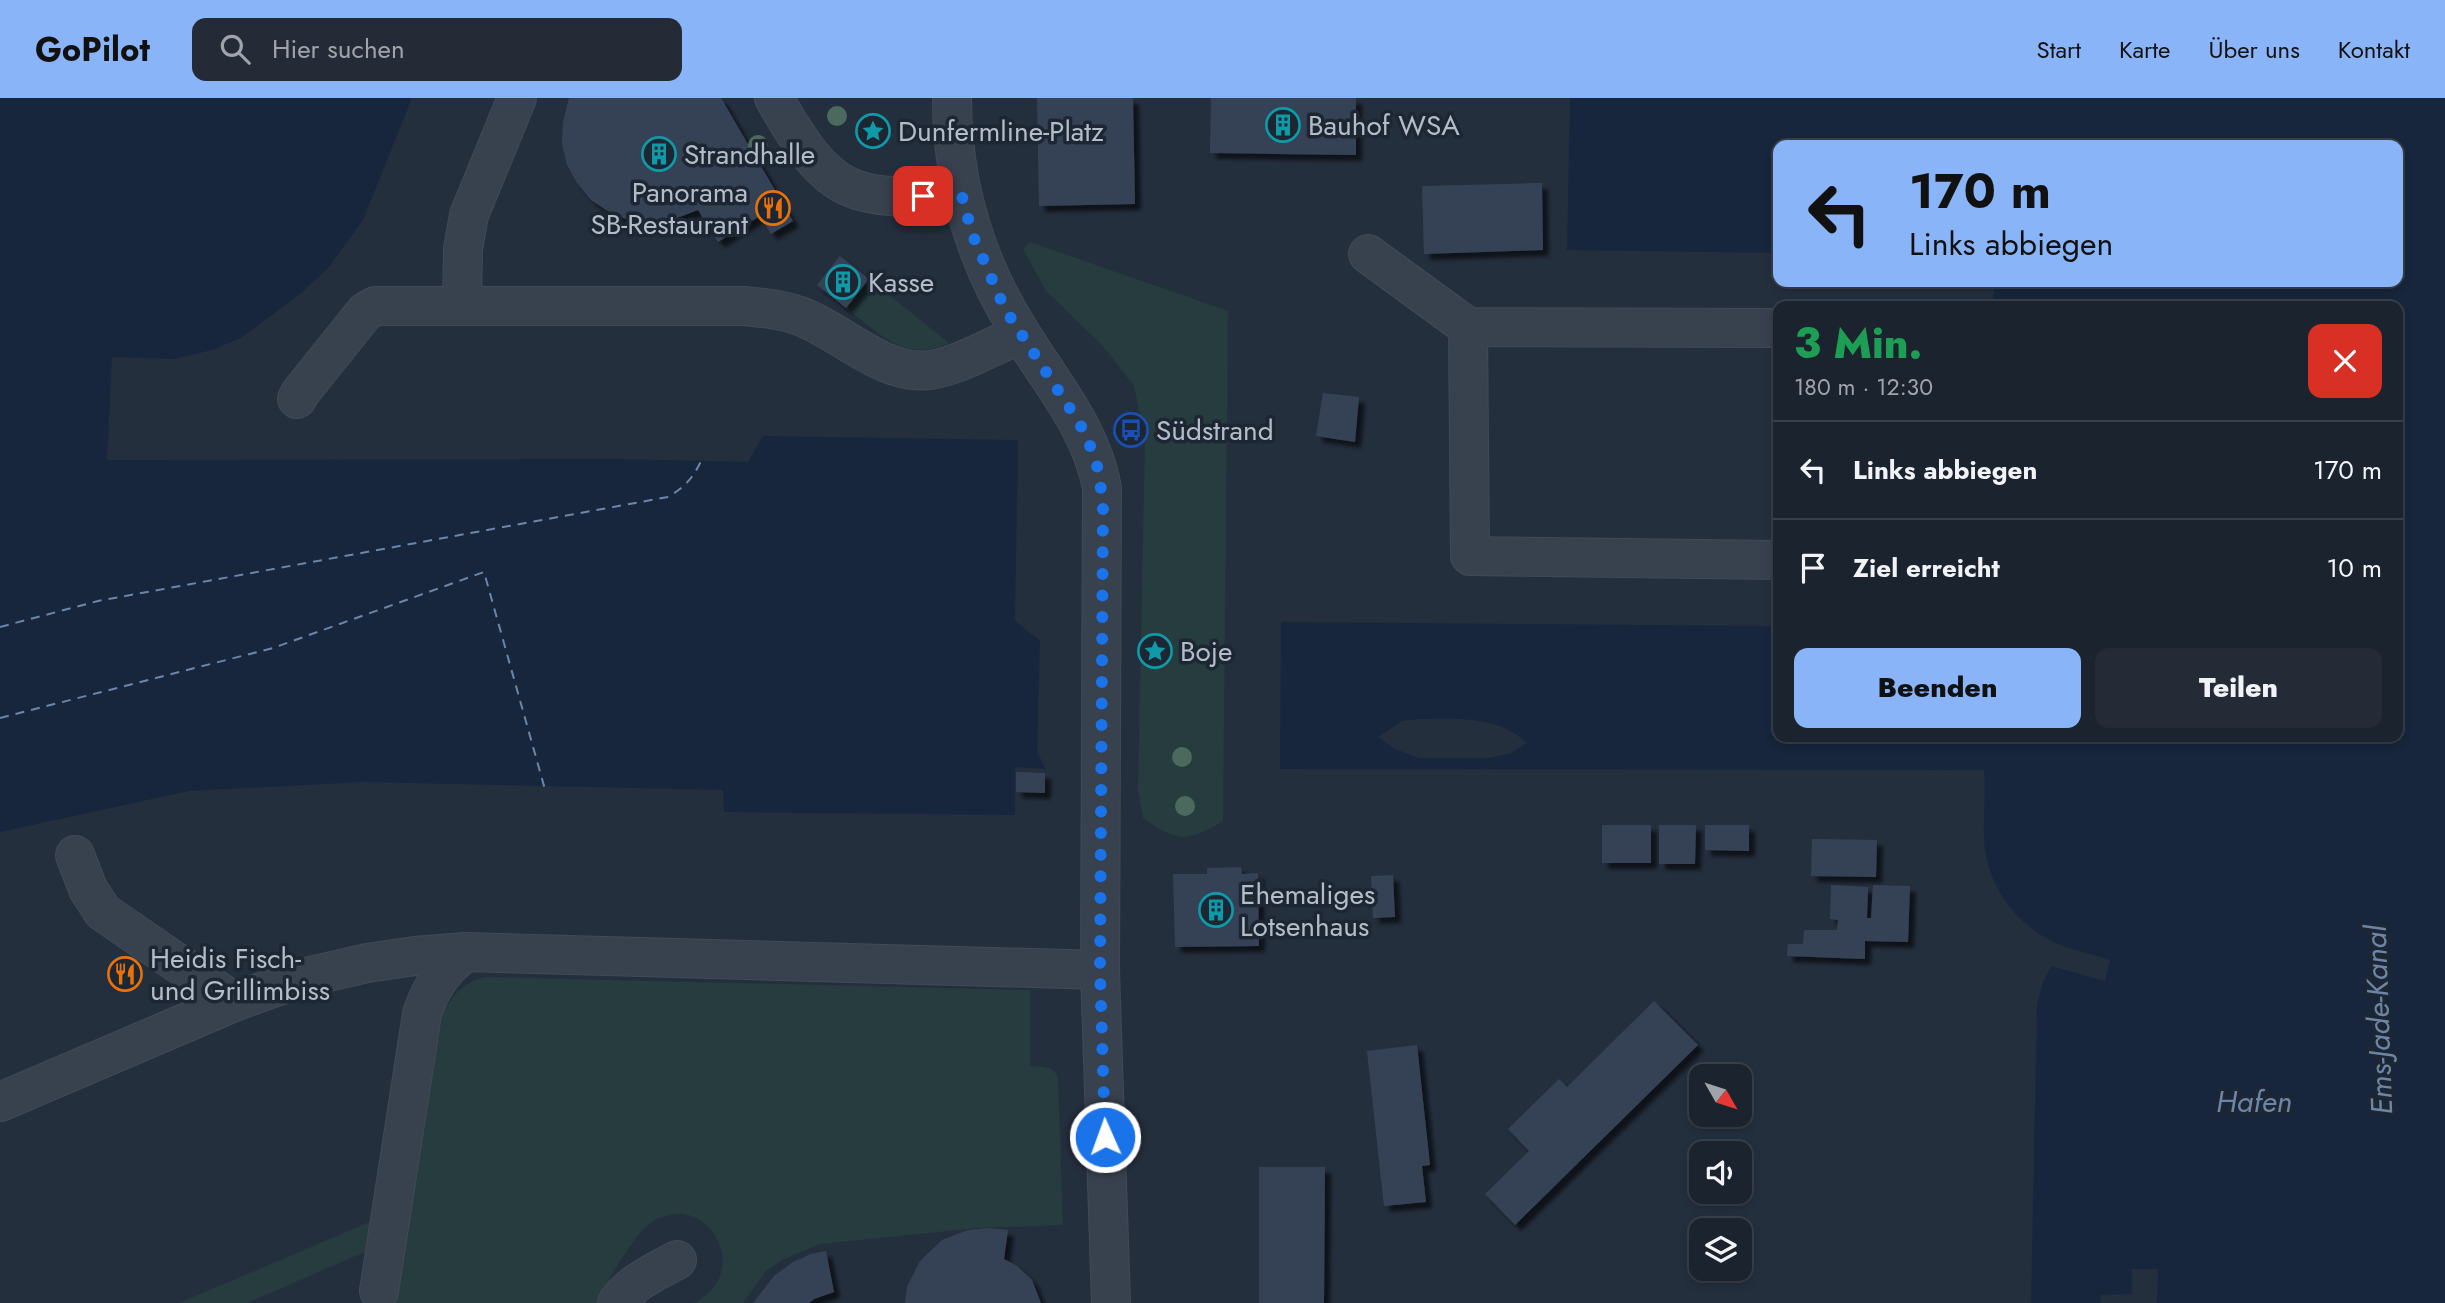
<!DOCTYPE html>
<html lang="de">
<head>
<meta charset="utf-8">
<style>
	:root { --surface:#1b232e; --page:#242b36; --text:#f1f3f6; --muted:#a0a4aa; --line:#39404a; --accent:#8ab4f8 }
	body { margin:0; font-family:Jost,sans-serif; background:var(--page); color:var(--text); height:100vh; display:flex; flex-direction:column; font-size:26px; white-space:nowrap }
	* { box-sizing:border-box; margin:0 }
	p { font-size:23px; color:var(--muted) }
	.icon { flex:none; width:38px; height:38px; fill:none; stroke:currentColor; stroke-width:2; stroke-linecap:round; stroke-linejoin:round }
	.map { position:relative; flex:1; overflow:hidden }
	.drawer { position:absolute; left:1773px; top:203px; width:630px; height:441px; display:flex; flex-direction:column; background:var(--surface); border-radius:14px; box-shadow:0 4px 10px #0003,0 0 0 2px var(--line) }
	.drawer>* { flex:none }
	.top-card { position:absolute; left:1773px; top:42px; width:630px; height:147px; border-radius:14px; box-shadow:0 4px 10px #0003,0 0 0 2px var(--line); background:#8ab4f8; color:#111; overflow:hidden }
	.needle { width:46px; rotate:129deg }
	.buttons { position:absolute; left:1689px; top:966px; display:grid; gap:14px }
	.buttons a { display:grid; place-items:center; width:63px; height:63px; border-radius:14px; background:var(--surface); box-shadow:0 4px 10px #0003,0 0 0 2px var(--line); font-size:35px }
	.pin { position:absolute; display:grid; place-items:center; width:60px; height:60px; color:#fff; margin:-30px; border-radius:14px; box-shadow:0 4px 10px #0006 }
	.me { position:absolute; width:77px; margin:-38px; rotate:358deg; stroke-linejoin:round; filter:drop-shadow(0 0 5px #0008) }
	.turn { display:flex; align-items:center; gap:24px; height:147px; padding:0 21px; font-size:32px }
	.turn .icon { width:91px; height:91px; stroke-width:2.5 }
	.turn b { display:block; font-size:49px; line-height:60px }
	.round { display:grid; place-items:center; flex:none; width:74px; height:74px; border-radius:14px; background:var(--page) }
	.overview { display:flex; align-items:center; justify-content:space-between; height:119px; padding:0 21px }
	h1 { font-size:42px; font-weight:800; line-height:52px; color:#1e9e55 }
	.button { display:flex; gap:14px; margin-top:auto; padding:14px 21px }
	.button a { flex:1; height:80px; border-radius:14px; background:var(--accent); color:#111; font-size:28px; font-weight:800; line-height:80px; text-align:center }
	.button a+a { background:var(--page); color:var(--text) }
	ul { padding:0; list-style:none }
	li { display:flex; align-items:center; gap:21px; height:98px; padding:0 21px; border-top:2px solid var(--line) }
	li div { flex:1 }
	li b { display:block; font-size:26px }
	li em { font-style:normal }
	header { display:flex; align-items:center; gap:42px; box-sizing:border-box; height:98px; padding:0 35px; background:var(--accent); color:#111 }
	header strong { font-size:33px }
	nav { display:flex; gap:38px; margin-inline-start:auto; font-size:24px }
	.search { width:490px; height:63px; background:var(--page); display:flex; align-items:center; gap:18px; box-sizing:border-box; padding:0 24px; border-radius:14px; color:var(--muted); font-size:26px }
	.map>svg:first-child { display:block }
	.green { fill:#263c3f }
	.water { fill:#17263c; fill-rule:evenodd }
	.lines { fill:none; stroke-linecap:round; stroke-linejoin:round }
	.ferry { stroke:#6d86a8; stroke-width:2; stroke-dasharray:9 7; stroke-linecap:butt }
	.building { fill:#364354; filter:url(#shadow) }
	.minor-casing { stroke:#414a57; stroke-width:40 }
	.minor { stroke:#38414e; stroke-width:38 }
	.tree { fill:#4b6a5d }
	.route { stroke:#1a73e8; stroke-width:12; stroke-dasharray:0 21.6 }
	.labels { text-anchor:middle; stroke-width:7; stroke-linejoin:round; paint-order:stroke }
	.poi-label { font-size:28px; fill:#b4bcc9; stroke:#1d2633; text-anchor:start }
	.water-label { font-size:30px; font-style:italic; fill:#6d86a8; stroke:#1d2633 }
</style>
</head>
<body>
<header>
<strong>GoPilot</strong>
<div class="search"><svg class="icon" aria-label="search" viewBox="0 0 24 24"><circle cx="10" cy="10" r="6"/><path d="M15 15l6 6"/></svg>Hier suchen</div>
<nav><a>Start</a><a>Karte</a><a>Über uns</a><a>Kontakt</a></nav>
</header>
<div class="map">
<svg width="2445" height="1205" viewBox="0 0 2445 1205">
	<defs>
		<filter id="shadow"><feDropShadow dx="6" dy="6" stdDeviation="2" flood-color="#0009"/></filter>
	</defs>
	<rect width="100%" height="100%" fill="#242f3e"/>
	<path class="green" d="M1030 144 1228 213 1223 723C1186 745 1178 744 1143 720L1138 691 1145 341 1134 288 1103 248 1046 193 1023 151Z
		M869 181 949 245C903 265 882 237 846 210Z
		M484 879 1030 892V968C1041 969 1054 967 1058 980L1063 1127 978 1130 820 1146 782 1162 766 1173 743 1205H694C757 1173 704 1088 651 1125 642 1131 636 1140 630 1149 617 1166 606 1185 599 1205H390L442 919C450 898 463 885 484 879Z
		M379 1120 374 1150 247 1205H179Z"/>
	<path class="water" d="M0 0H412L363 122 328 170 300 196 241 240 212 252 174 261 112 259 107 362 618 361 748 364 763 338 1018 342 1015 523 1040 543 1037 654 1046 671 1015 669V717L724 714 723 692 363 684 189 693 0 734Z
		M1570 0H2445V1205H2157L2158 1171H2132V1196L2101 1197 2100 1205H2031L2037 906 2042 887 2051 868 2105 883 2110 862C2097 857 2082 855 2069 850 2022 835 1987 792 1984 742 1983 719 1986 695 1984 672L1280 671 1281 524 1778 528V639H2398V208H1993L1994 184H2398V47H1778V155L1567 152ZM1419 621C1458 621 1496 617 1527 645L1511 655 1488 660H1419L1395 651 1378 639 1402 623Z"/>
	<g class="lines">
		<path class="ferry" d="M0 529 98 503 668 399C685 389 693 380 701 363
			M0 620 273 550 484 474 546 695"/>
	</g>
	<path class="building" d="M569 0H721L793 123 771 136 760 118 718 144 698 112 669 123 647 125 628 122 609 114 591 102 577 85 567 67 562 46 563 24Z
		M1037 0H1133L1135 106 1039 108Z
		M1211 0H1356V57L1210 55Z
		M1542 85 1543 152 1424 156 1422 88Z
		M840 158 869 181 846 210 817 187Z
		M1323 295 1359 299 1355 344 1316 338Z
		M1016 674 1045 675V695L1016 694Z
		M1602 727H1651V765H1602Z
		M1659 727H1696L1695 766H1659Z
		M1705 727H1749V753L1705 752Z
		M1812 741 1877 742 1876 779 1811 778Z
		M1241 769 1242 776 1258 775 1259 848 1175 849 1173 776H1207V770Z
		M1393 777 1395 819 1373 820 1371 778Z
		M1831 787 1868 789 1867 820H1871L1873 787 1910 788 1908 844 1865 843V861L1787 858 1788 846H1803L1804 832H1837L1838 822 1830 821Z
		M1654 903 1698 947 1515 1127 1485 1096 1529 1053 1508 1031 1559 981 1567 989Z
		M1417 947 1430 1067 1422 1068 1426 1104 1384 1108 1367 953Z
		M1259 1069H1325L1324 1205H1259Z
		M989 1130 1008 1132 1004 1161 1017 1168 1032 1182 1041 1205H905L907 1189 920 1163 942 1142 968 1132Z
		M826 1153 834 1194 814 1201 809 1205H753L774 1178 793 1164 811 1156Z"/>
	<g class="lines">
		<g class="minor-casing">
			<path id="minor" d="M774 0C829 98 852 105 961 95
				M952 0C952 84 975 163 1020 234 1051 285 1091 330 1102 390L1100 872 1111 1205
				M1368 156 1468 229 1778 230
				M462 208 463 151 469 117 517 0
				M1468 229 1470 458 1778 462
				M297 301 300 295 365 214 375 208H744C766 210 787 212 807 221 846 238 886 278 930 272 959 268 994 247 1021 236
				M75 757 88 791 103 814 234 904
				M0 1004 234 904 298 881 367 865 415 858 466 854 1100 872
				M379 1193 422 916C431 889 443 870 466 854
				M617 1205C631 1184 656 1174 677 1162"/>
		</g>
		<use href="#minor" class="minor"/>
	</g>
	<g class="tree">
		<circle cx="837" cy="18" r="10"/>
		<circle cx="758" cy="47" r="10"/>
		<circle cx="1182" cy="659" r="10"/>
		<circle cx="1185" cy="708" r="10"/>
	</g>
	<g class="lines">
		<path class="route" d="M923 98 961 95 973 138 1005 211 1080 326 1091 350 1099 374 1103 409 1100 872 1105 1039"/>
	</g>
	<defs>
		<g id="building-ring" transform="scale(1.75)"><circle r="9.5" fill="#1d2633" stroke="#0f9aa8" stroke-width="1.5"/><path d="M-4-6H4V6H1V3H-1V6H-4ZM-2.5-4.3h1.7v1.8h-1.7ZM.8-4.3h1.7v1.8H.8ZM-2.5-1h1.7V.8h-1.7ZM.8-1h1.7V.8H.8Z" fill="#0f9aa8"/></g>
		<g id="sight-ring" transform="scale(1.75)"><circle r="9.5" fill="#1d2633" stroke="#0f9aa8" stroke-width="1.5"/><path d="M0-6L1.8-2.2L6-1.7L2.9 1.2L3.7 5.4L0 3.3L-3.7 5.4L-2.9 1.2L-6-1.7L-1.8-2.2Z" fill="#0f9aa8"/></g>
		<g id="restaurant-ring" transform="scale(1.75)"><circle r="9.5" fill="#1d2633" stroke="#e8710a" stroke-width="1.5"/><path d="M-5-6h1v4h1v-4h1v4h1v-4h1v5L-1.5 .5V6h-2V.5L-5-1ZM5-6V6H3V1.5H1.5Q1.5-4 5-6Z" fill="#e8710a"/></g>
		<g id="bus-ring" transform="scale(1.75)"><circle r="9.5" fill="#1d2633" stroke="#1a4fb4" stroke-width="1.5"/><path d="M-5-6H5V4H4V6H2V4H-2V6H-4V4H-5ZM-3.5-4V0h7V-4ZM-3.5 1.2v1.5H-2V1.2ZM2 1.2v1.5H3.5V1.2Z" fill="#1a4fb4"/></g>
	</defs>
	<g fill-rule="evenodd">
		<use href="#building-ring" x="1283" y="27"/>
		<use href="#sight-ring" x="873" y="33"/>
		<use href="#building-ring" x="659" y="56"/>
		<use href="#restaurant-ring" x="773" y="110"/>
		<use href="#building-ring" x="843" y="184"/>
		<use href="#bus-ring" x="1131" y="332"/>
		<use href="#sight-ring" x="1155" y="553"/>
		<use href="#building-ring" x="1216" y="812"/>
		<use href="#restaurant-ring" x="125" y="876"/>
	</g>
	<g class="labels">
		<g class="poi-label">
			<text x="1308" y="37">Bauhof WSA</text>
			<text x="898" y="43">Dunfermline-Platz</text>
			<text x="684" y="66">Strandhalle</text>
			<text x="748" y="104" text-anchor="end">Panorama<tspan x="748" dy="32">SB-Restaurant</tspan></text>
			<text x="868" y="194">Kasse</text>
			<text x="1156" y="342">Südstrand</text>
			<text x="1180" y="563">Boje</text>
			<text x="1240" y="806">Ehemaliges<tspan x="1240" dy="32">Lotsenhaus</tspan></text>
			<text x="150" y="870">Heidis Fisch-<tspan x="150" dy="32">und Grillimbiss</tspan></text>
		</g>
		<g class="water-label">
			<text transform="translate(2379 922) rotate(-92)" y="10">Ems-Jade-Kanal</text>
			<text x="2254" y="1014">Hafen</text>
		</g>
	</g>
</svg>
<div class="buttons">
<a><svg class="needle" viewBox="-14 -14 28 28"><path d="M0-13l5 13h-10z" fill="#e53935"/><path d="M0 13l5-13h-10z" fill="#a0a4aa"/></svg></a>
<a><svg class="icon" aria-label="sound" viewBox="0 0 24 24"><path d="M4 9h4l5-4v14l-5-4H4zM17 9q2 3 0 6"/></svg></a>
<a><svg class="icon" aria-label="layers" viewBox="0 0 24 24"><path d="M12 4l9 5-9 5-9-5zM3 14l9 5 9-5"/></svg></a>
</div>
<div class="pin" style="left:923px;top:98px;background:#d93025"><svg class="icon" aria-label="arrive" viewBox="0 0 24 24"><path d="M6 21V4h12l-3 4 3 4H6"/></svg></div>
<svg class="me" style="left:1105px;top:1039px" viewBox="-20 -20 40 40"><circle r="17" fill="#1a73e8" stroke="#fff" stroke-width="3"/><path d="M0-11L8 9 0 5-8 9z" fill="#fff"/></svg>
<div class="top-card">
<div class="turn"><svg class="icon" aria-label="left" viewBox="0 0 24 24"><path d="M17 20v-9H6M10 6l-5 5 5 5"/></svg><div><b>170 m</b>Links abbiegen</div></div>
</div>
<section class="drawer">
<div class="overview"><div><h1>3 Min.</h1><p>180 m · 12:30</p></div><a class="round" style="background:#d93025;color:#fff"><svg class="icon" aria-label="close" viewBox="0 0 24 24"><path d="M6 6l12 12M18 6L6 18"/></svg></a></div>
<ul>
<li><svg class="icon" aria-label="left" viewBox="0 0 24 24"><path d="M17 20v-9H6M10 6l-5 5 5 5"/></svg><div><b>Links abbiegen</b></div><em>170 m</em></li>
<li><svg class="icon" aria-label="arrive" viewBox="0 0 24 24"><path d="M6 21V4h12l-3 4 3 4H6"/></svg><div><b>Ziel erreicht</b></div><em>10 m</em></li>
</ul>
<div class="button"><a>Beenden</a><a>Teilen</a></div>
</section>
</div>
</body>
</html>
